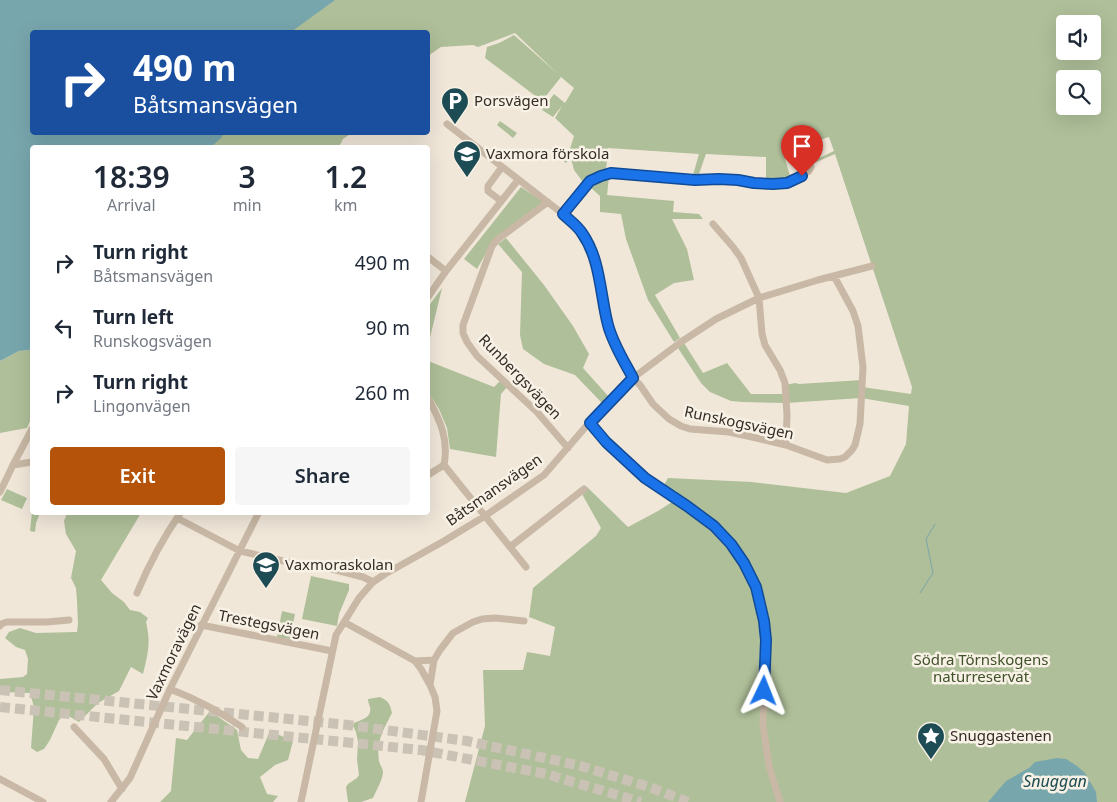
<!DOCTYPE html>
<html lang="en">
<head>
<meta charset="utf-8">
<style>
	:root { --surface:#fff; --page:#f6f6f7; --text:#1f2937; --muted:#747a83; --accent:#b45309 }
	body { margin:0; font-family:"Noto Sans",sans-serif; background:var(--page); color:var(--text); height:100vh; display:flex; flex-direction:column; font-size:19px; white-space:nowrap }
	* { box-sizing:border-box; margin:0 }
	p { font-size:16px; color:var(--muted) }
	.icon { flex:none; width:28px; height:28px; fill:none; stroke:currentColor; stroke-width:2; stroke-linecap:round; stroke-linejoin:round }
	.map { position:relative; flex:1; overflow:hidden }
	.details { position:absolute; left:30px; top:145px; width:400px; height:370px; display:flex; flex-direction:column; background:var(--surface); border-radius:5px; box-shadow:0 5px 20px #0002 }
	.details>* { flex:none }
	.guide { position:absolute; left:30px; top:30px; width:400px; height:105px; border-radius:5px; box-shadow:0 5px 20px #0002; background:#1a4fa0; color:#fff; overflow:hidden }
	.fabs { position:absolute; left:1056px; top:15px; display:grid; gap:10px }
	.fabs a { display:grid; place-items:center; width:45px; height:45px; border-radius:5px; background:var(--surface); box-shadow:0 5px 20px #0002; font-size:25px }
	.pin { position:absolute; display:grid; place-items:center; width:42px; height:42px; color:#fff; margin:-51px -21px; border-radius:50% 50% 50% 0; rotate:-45deg; box-shadow:0 0 5px #0007 }
	.pin .icon { rotate:45deg }
	.me { position:absolute; width:55px; margin:-28px; rotate:2deg; stroke-linejoin:round; filter:drop-shadow(0 0 4px #0008) }
	.turn { display:flex; align-items:center; gap:18px; height:105px; padding:0 20px; font-size:22px }
	.turn .icon { width:65px; height:65px; stroke-width:2.5 }
	.turn b { display:block; font-size:35px; line-height:42px }
	.eta { display:flex; justify-content:space-evenly; align-items:center; height:85px; text-align:center }
	.eta b { font-size:30px; font-weight:600; line-height:35px }
	.primary-button { display:flex; gap:10px; margin-top:auto; padding:10px 20px }
	.primary-button a { flex:1; height:58px; border-radius:5px; background:var(--accent); color:#fff; font-size:20px; font-weight:600; line-height:58px; text-align:center }
	.primary-button a+a { background:var(--page); color:var(--text) }
	ul { padding:0; list-style:none }
	li { display:flex; align-items:center; gap:15px; height:65px; padding:0 20px }
	li div { flex:1 }
	li b { display:block; font-size:19px }
	li em { font-style:normal }
	.map>svg:first-child { display:block }
	.green { fill:#afbf99; fill-rule:evenodd }
	.water { fill:#78a6ad }
	.lines { fill:none; stroke-linecap:round; stroke-linejoin:round }
	.stream { stroke:#78a6ad; stroke-width:1 }
	.highway-tunnel { stroke:#cac2b5; stroke-width:10; stroke-dasharray:10 5; stroke-linecap:butt }
	.minor { stroke:#c8b8a5; stroke-width:7 }
	.route-casing { stroke:#114b97; stroke-width:12 }
	.route { stroke:#1a73e8; stroke-width:9 }
	.labels { text-anchor:middle; stroke-width:5; stroke-linejoin:round; paint-order:stroke }
	.poi-label { font-size:15px; fill:#342c26; stroke:#f8f1e5; text-anchor:start }
	.street-label { font-size:15px; fill:#342c26; stroke:#f8f1e5 }
	.park-label { font-size:15px; fill:#40522b; stroke:#f8f1e5 }
	.water-label { font-size:16px; font-style:italic; fill:#1d4c54; stroke:#f8f1e5 }
</style>
</head>
<body>
<div class="map">
<svg width="1117" height="802" viewBox="0 0 1117 802">
	<rect width="100%" height="100%" fill="#f0e7d9"/>
	<path class="green" d="M296 0H1117V802H465L485 726 483 670H523L527 652 550 656 555 627 529 617 533 588 596 536 601 528 582 494 587 487 628 527 658 511 672 502 677 492 664 485 668 478 752 482 846 493 890 476 906 444 909 406 861 398 786 403 742 402 731 401 710 392 701 383 678 348 684 343 703 373 727 363 751 394H786V385L795 383 799 384 862 380V387L911 394 912 387 835 154 814 163 813 161 834 151 829 137 783 152 791 179 777 182H766V157L706 154 699 174 693 175 699 154 608 148 606 170 593 174 583 182 574 170 571 158 566 163 561 159 565 152 570 156 569 152 574 136 555 118 562 106 553 117 542 110 554 94 565 103 574 88 561 77 542 101 485 58 487 47 499 43 514 35 558 74 515 33 478 47 473 45 441 47 428 56V32H256ZM1065 24H1092V51H1065ZM1065 79H1092V106H1065Z
		M500 121 517 133 513 138 497 125Z
		M189 133H352L343 139 339 147 175 148Z
		M609 177 607 195 674 201 673 212 699 214 703 219H672L687 249 694 280 674 283 655 295 680 338 674 342 648 300 626 239 621 214 600 212V196L589 186 597 181Z
		M521 187 545 203 494 239 477 269 464 259Z
		M506 238 544 285 573 326 589 354 583 368 609 397 602 403 575 375 544 364 523 349 520 335 522 272 498 244Z
		M442 288 428 346V307Z
		M32 347 31 385 32 387V417L27 428 0 433V361L19 351 29 350Z
		M428 361 494 387 501 380 507 387 501 394 496 457 450 449 447 428 439 409 428 392Z
		M7 489 27 498 22 509 1 500Z
		M32 512 40 513 36 523 35 532 30 531Z
		M67 513H141L101 580 112 593 124 602 130 610 140 612 148 618 146 622C151 643 148 653 143 674L131 667 119 691 98 703 79 722 65 714 59 720 50 740 44 749 37 752 31 748 34 707 30 693 0 692V679L23 677 27 674 28 659 25 650 16 647 5 638 9 632 20 628 36 633 77 632 78 624 77 601 76 588 71 578 76 551 66 534 64 521Z
		M311 576 349 584V590L339 614 337 626 302 619Z
		M282 611 295 614 290 639 277 637Z
		M380 697C389 701 390 704 392 713 383 730 376 742 379 761 380 765 383 769 383 772 383 779 376 791 373 798L361 802H348L346 787 348 784 357 778 359 775 357 760 358 742 356 732 353 726 354 723C362 719 372 718 370 707 369 704 368 702 368 699Z
		M210 711 237 730 241 750 248 758 258 759 270 731 293 741 288 760 275 765 260 777 267 794 278 796 273 802H160L171 791 176 738 187 740Z"/>
	<path class="water" d="M0 0H335L291 32H32V132L224 133 221 138 211 147 32 148V347L29 350 19 351 0 361Z
		M1057 758 1066 759 1077 766 1085 773 1096 792 1097 802H988L1006 781 1029 768 1035 762Z"/>
	<g class="lines">
		<path class="stream" d="M305 132 313 134
			M920 593 933 573 926 539 935 524"/>
		<path class="highway-tunnel" d="M0 690 348 725 467 741 581 766 652 788 688 802
			M0 707 421 750 546 774 641 802"/>
		<path class="minor" d="M447 124 563 214 579 228 587 240 595 262 608 325 612 338 633 378 640 385 653 404 669 419 681 426 690 429 729 432 752 437 786 445 827 460 840 459 845 457 852 450 855 445 860 424 863 367 858 326 853 311 834 276
			M501 201 488 191V186L502 167
			M548 202 498 239 492 246 463 325V333L467 342 477 356 537 412 568 448
			M563 214 590 181 601 176 611 173 702 181 719 179H738L754 183 773 184 787 183 802 175 809 171 811 167
			M713 224 733 247 741 258 759 298 762 334 765 345 780 370 785 383 787 415 786 445
			M428 257 446 271
			M428 297 446 271 518 180
			M428 398C440 420 449 439 444 465L428 475
			M589 423 606 442 645 478 687 505 714 526 731 545 748 570 756 587 764 621 766 639 763 725 769 766 780 802
			M13 465 32 462
			M444 465 510 547 584 489
			M0 492 13 465 32 429
			M177 518 240 551 296 564 328 568 363 577 373 582
			M510 547 526 567
			M137 593C149 564 163 538 181 512
			M344 622 415 661 421 669 430 685
			M201 625 332 651
			M0 626 1 624 7 622H47L69 620
			M415 661 434 660
			M170 689C196 699 219 711 242 727
			M74 727 104 759 122 789
			M0 779 43 802
			M111 802 130 778 170 689 259 512
			M301 802 336 635 359 598 373 582 385 574 444 541 485 516 544 475 589 423 633 378 681 342 716 319 759 298 818 280 872 266
			M421 802 437 711 435 697 430 685 433 666 434 660 440 650 453 633 473 622 482 619 495 618 524 621"/>
	</g>
	<g class="lines">
		<g class="route-casing">
			<path id="route" d="M764 691 766 640 764 621 756 587 744 563 731 544 714 526 687 506 645 478 606 442 590 423 633 378C624 361 613 344 608 325 600 295 601 260 582 233 577 225 569 220 563 214L590 181 601 176 611 173 695 180 719 179 738 180 754 183 773 184 787 183 802 176"/>
		</g>
		<use href="#route" class="route"/>
	</g>
	<defs>
		<g id="parking-pin" transform="scale(1.4375)"><path d="M0 17L-7.5 6A9.5 9.5 0 1 1 7.5 6Z" fill="#1d4c54" stroke="#f8f1e5"/><path d="M-3.5-5.5H1a3.5 3.5 0 0 1 0 7H-1V5.5H-3.5ZM-1-3.4V-.6H.8a1.4 1.4 0 0 0 0-2.8Z" fill="#fff"/></g>
		<g id="school-pin" transform="scale(1.4375)"><path d="M0 17L-7.5 6A9.5 9.5 0 1 1 7.5 6Z" fill="#1d4c54" stroke="#f8f1e5"/><path d="M0-5L7-2L0 1L-7-2ZM-4 1L0 2.5L4 1V4Q0 6-4 4Z" fill="#fff"/></g>
		<g id="sight-pin" transform="scale(1.4375)"><path d="M0 17L-7.5 6A9.5 9.5 0 1 1 7.5 6Z" fill="#1d4c54" stroke="#f8f1e5"/><path d="M0-6L1.8-2.2L6-1.7L2.9 1.2L3.7 5.4L0 3.3L-3.7 5.4L-2.9 1.2L-6-1.7L-1.8-2.2Z" fill="#fff"/></g>
	</defs>
	<g fill-rule="evenodd">
		<use href="#parking-pin" x="455" y="101"/>
		<use href="#school-pin" x="467" y="154"/>
		<use href="#school-pin" x="266" y="565"/>
		<use href="#sight-pin" x="931" y="736"/>
	</g>
	<g class="labels">
		<g class="poi-label">
			<text x="474" y="106">Porsvägen</text>
			<text x="486" y="159">Vaxmora förskola</text>
			<text x="285" y="570">Vaxmoraskolan</text>
			<text x="950" y="741">Snuggastenen</text>
		</g>
		<g class="street-label">
			<text transform="translate(520 377) rotate(46)" y="5">Runbergsvägen</text>
			<text transform="translate(739 423) rotate(12)" y="5">Runskogsvägen</text>
			<text transform="translate(494 490) rotate(-35)" y="5">Båtsmansvägen</text>
			<text transform="translate(269 625) rotate(11)" y="5">Trestegsvägen</text>
			<text transform="translate(174 652) rotate(-64)" y="5">Vaxmoravägen</text>
		</g>
		<g class="park-label">
			<text x="981" y="665">Södra Törnskogens<tspan x="981" dy="17">naturreservat</tspan></text>
		</g>
		<g class="water-label">
			<text x="1055" y="787">Snuggan</text>
		</g>
	</g>
</svg>
<div class="fabs">
<a><svg class="icon" aria-label="sound" viewBox="0 0 24 24"><path d="M4 9h4l5-4v14l-5-4H4zM17 9q2 3 0 6"/></svg></a>
<a><svg class="icon" aria-label="search" viewBox="0 0 24 24"><circle cx="10" cy="10" r="6"/><path d="M15 15l6 6"/></svg></a>
</div>
<div class="pin" style="left:802px;top:176px;background:#d93025"><svg class="icon" aria-label="arrive" viewBox="0 0 24 24"><path d="M6 21V4h12l-3 4 3 4H6"/></svg></div>
<svg class="me" style="left:764px;top:691px" viewBox="-20 -20 40 40"><path d="M0-17L14 15 0 8-14 15z" fill="#1a73e8" stroke="#fff" stroke-width="4"/></svg>
<div class="guide">
<div class="turn"><svg class="icon" aria-label="right" viewBox="0 0 24 24"><path d="M7 20v-9h11M14 6l5 5-5 5"/></svg><div><b>490 m</b>Båtsmansvägen</div></div>
</div>
<section class="details">
<div class="eta">
<div><b>18:39</b><p>Arrival</p></div>
<div><b>3</b><p>min</p></div>
<div><b>1.2</b><p>km</p></div>
</div>
<ul>
<li><svg class="icon" aria-label="right" viewBox="0 0 24 24"><path d="M7 20v-9h11M14 6l5 5-5 5"/></svg><div><b>Turn right</b><p>Båtsmansvägen</p></div><em>490 m</em></li>
<li><svg class="icon" aria-label="left" viewBox="0 0 24 24"><path d="M17 20v-9H6M10 6l-5 5 5 5"/></svg><div><b>Turn left</b><p>Runskogsvägen</p></div><em>90 m</em></li>
<li><svg class="icon" aria-label="right" viewBox="0 0 24 24"><path d="M7 20v-9h11M14 6l5 5-5 5"/></svg><div><b>Turn right</b><p>Lingonvägen</p></div><em>260 m</em></li>
</ul>
<div class="primary-button"><a>Exit</a><a>Share</a></div>
</section>
</div>
</body>
</html>
